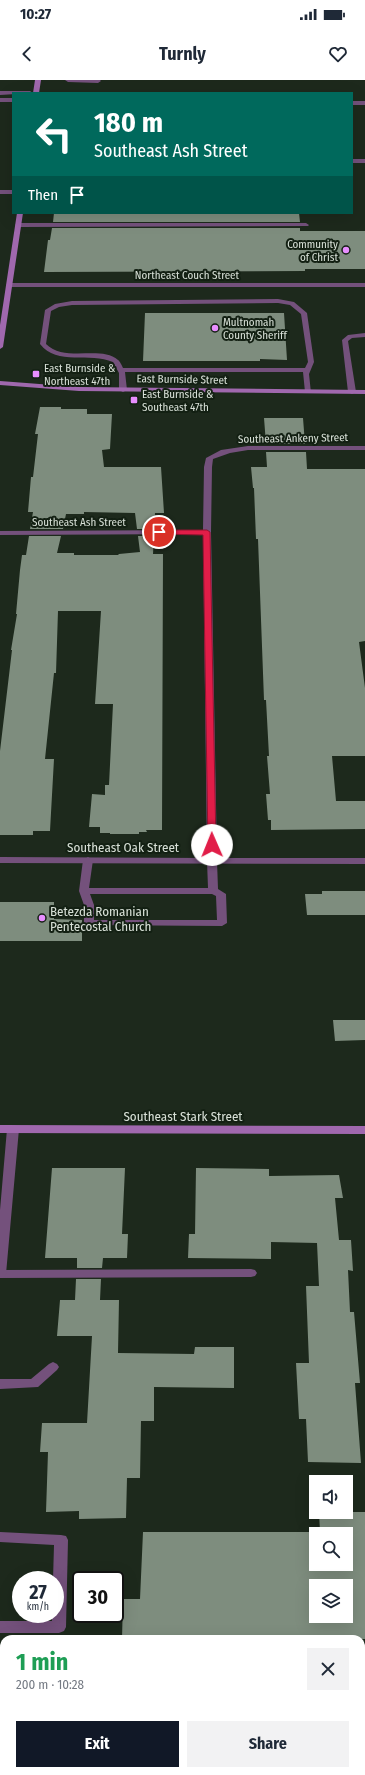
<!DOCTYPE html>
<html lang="en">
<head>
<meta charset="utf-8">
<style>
	:root { --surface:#fff; --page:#f2f2f3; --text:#1f2937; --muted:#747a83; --accent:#111827 }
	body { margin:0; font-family:"Fira Sans Condensed",sans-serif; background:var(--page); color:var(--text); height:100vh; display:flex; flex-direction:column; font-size:15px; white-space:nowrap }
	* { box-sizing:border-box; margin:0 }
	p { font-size:13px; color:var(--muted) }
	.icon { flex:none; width:22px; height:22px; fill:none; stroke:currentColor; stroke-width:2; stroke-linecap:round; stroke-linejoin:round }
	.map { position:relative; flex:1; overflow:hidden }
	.sheet { position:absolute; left:0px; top:1555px; width:365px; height:140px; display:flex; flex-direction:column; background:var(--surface); border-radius:12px 12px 0 0; box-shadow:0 4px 16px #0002 }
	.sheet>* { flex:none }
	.banner { position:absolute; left:12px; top:12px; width:341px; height:122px; border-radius:0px; box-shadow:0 4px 16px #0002; background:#00695c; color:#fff; overflow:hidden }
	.tools { position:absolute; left:309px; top:1395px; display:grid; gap:8px }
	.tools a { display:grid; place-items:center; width:44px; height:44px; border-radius:0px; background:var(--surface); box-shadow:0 4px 16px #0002; font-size:20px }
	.speed { position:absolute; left:12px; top:1491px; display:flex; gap:8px; font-size:20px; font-weight:700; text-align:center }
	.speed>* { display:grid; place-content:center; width:52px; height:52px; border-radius:50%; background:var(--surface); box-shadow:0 4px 16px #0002; line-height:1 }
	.speed small { font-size:10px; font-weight:400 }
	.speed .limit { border:2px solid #111; border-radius:6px; background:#fff; color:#111 }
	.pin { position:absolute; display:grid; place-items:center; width:34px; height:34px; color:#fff; margin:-17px; border:2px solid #fff; border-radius:50%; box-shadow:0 1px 4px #0007 }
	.me { position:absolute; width:44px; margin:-22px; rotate:359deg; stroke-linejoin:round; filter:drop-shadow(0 0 3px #0008) }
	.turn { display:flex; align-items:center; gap:14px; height:84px; padding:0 16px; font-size:18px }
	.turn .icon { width:52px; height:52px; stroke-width:2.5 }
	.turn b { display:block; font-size:28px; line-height:34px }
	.then { display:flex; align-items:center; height:38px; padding:0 16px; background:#0003; gap:8px; font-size:15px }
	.round { display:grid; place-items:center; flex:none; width:42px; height:42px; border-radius:0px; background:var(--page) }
	.head { display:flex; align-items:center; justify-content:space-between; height:68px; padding:0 16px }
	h1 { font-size:24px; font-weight:700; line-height:30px; color:#1e9e55 }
	.action { display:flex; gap:8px; margin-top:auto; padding:8px 16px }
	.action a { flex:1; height:46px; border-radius:0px; background:var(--accent); color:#fff; font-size:16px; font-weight:700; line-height:46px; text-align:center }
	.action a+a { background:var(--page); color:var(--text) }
	.status { display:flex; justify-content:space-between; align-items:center; height:28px; padding:0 20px; background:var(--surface); direction:ltr }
	.status svg { height:11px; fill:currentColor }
	header { display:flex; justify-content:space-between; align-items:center; height:52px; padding:0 16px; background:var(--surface); font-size:18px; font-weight:700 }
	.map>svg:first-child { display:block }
	.building { fill:#7e8d7e; fill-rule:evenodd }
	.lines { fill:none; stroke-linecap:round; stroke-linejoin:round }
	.lane { fill:#74517c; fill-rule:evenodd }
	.street { fill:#74517c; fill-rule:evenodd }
	.secondary { fill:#a068ae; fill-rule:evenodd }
	.route { fill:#e11d48; stroke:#92132f }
	.poi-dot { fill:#e88eff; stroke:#132013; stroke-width:1.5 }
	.labels { text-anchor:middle; stroke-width:4; stroke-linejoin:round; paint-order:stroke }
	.far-poi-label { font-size:11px; fill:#d8e0d7; stroke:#132013; text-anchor:start }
	.far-street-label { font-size:11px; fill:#d8e0d7; stroke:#132013 }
	.street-label { font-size:13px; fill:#d8e0d7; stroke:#132013 }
	.poi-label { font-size:13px; fill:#d8e0d7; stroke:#132013; text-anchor:start }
</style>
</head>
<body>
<div class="status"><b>10:27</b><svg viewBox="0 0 49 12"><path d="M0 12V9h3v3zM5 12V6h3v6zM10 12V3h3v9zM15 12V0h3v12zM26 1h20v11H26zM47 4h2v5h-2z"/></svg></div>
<header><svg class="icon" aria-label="back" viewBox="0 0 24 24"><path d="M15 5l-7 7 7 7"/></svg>Turnly<svg class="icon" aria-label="heart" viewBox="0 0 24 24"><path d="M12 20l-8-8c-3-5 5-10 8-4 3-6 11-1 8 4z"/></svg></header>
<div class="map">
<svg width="365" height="1695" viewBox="0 0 365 1695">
	<rect width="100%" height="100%" fill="#1d291c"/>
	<path class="building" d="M54 133H299L300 142H53Z
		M52 148H300V151H365V189H305V191L44 192 48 160H50Z
		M145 233H284L287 280 260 279V281H143Z
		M40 327H61V329H87V334H112L110 369 102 370 104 387H161L164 433H155L154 449H137L135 433 84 432V434H66L63 449H30L33 432H28L31 397H33L38 354H35Z
		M264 338H303L305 364H266Z
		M266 372H306L307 389H365V561L359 562 365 608V676H332L336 721H365V749L271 750V740H268L266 714H270L267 676H269L266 620H264L258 459H256L254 408H253L251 387H267Z
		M29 456H61L57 473H74V475H118L119 474 140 472 138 456H154L153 474H163L162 750H146L147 752H139V754H110V753H100V747H89L92 714 105 715V705H109L113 624H95L101 531H58L56 593H54L45 679H54L50 751H33V755H0V671L12 570H11L17 534H16L20 490 22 475H26Z
		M322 811H365V835H307L305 814H322Z
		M0 822H54V839L82 840V861H0Z
		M333 940H365V960L335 961Z
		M52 1088H125L122 1154H128L127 1178H103L102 1188H77V1178H45Z
		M196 1088 269 1089V1096L339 1095 343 1118H335L339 1160H351L353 1191 348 1190 350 1232H354L360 1303H355L361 1383 308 1382 306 1339H299L296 1283H309L306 1206H319L317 1163 271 1162V1179L188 1178 189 1154H195Z
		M76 1199H101L100 1220H119L118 1273 194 1274 195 1267H234V1308L154 1307V1341H141L140 1398H127L126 1438 79 1439V1431L46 1432 48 1372H40L42 1343H87L92 1256H57L60 1220H75Z
		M319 1432H365V1559H122L123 1519H140L143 1452H320ZM316 1454H346V1484H316ZM316 1506H346V1536H316Z"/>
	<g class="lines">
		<path class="lane" d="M65 0H100L101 1 98 3 68 2Z
			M0 11H30L33 13 0 15Z
			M0 18H13V22H0Z
			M278 219 294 222 307 233 314 282 309 294 311 313 305 312 303 292H125L127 310 123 312 119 310V293L113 282C90 272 57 286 40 264L45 230 55 224 72 221ZM278 223 290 225 301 234 308 282 305 288H123C122 286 120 281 118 280 101 265 65 283 46 264L51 231 59 227 72 225Z
			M365 253V257L352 258 348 261 356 312 352 314 348 312 342 260 348 255Z
			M88 777 93 780 89 808H208L207 781 209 779H215L217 781 218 809 226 814 227 843 222 846 85 845 84 843V825L79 811 83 780ZM90 814H212L216 816 217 840H94V825Z
			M251 1189 255 1190 257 1193 255 1196 251 1197 0 1198V1190Z
			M53 1282 57 1284 59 1287 57 1290 38 1307 0 1309V1299H31L49 1284Z
			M0 1452 61 1455 66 1456 68 1460 66 1547 64 1551 59 1553H0V1541H52V1534H55V1500H53L54 1465 0 1462Z"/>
		<path class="street" d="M352 21H365V25H352Z
			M352 79H365V83H352Z
			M0 110H13V114H0Z
			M306 143 309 145 308 146 18 147 15 145 18 143Z
			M365 203V207H9L6 205 9 203Z
			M248 366H365V370H248L230 373 213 379 212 387 211 452 217 778H365V784L0 783V777L207 778 203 454 0 455V451L203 450 204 387 206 378 221 370Z
			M13 1045 17 1046 19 1049 6 1194 4 1197 0 1198V1130L7 1049 9 1046Z"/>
		<path class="secondary" d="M35 0H41L39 13H33Z
			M17 133H23L3 267 0 269V245Z
			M0 301 79 307 365 310V314L79 311 0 305Z
			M0 1045 365 1046V1054L0 1053Z"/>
	</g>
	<path class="route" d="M159 450H207L210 452 216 765 212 768 208 765 203 455 157 454 156 452Z"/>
	<g class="poi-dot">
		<circle cx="346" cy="170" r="4"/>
		<circle cx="215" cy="248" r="4"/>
		<rect x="32" y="290" width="8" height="8" rx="2"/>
		<rect x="130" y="316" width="8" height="8" rx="2"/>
		<circle cx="42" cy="838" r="4"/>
	</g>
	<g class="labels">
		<g class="far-poi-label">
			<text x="338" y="168" text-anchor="end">Community<tspan x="338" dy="13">of Christ</tspan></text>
			<text x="223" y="246">Multnomah<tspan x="223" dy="13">County Sheriff</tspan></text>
			<text x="44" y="292">East Burnside &amp;<tspan x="44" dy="13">Northeast 47th</tspan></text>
			<text x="142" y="318">East Burnside &amp;<tspan x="142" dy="13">Southeast 47th</tspan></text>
		</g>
		<g class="far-street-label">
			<text x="187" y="199">Northeast Couch Street</text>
			<text transform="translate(182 299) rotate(1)" y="4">East Burnside Street</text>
			<text transform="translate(293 358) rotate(-1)" y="4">Southeast Ankeny Street</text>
			<text x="79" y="446">Southeast Ash Street</text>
		</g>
		<g class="street-label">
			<text x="123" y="772">Southeast Oak Street</text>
			<text x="183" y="1041">Southeast Stark Street</text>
		</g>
		<g class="poi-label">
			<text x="50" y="836">Betezda Romanian<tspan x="50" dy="15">Pentecostal Church</tspan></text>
		</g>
	</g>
</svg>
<div class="tools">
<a><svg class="icon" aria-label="sound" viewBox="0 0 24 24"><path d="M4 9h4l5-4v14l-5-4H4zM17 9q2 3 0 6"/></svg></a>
<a><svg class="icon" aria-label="search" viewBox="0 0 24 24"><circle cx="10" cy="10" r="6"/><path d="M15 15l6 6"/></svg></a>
<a><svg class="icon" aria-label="layers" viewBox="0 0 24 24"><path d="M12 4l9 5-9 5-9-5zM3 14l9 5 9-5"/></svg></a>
</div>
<div class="speed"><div>27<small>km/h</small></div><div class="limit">30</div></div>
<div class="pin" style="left:159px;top:452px;background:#d93025"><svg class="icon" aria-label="arrive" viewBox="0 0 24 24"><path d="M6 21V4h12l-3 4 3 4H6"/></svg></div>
<svg class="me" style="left:212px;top:765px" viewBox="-20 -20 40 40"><circle r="19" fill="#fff"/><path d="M0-13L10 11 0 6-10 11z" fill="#e11d48"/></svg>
<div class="banner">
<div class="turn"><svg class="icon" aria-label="left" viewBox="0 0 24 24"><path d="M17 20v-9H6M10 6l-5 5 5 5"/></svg><div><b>180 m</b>Southeast Ash Street</div></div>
<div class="then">Then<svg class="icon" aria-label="arrive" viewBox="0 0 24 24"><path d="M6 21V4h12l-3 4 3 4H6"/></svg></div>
</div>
<section class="sheet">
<div class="head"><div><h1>1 min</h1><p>200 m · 10:28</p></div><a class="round"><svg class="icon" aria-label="close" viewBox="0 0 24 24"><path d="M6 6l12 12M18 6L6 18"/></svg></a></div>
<div class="action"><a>Exit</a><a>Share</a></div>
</section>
</div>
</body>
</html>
